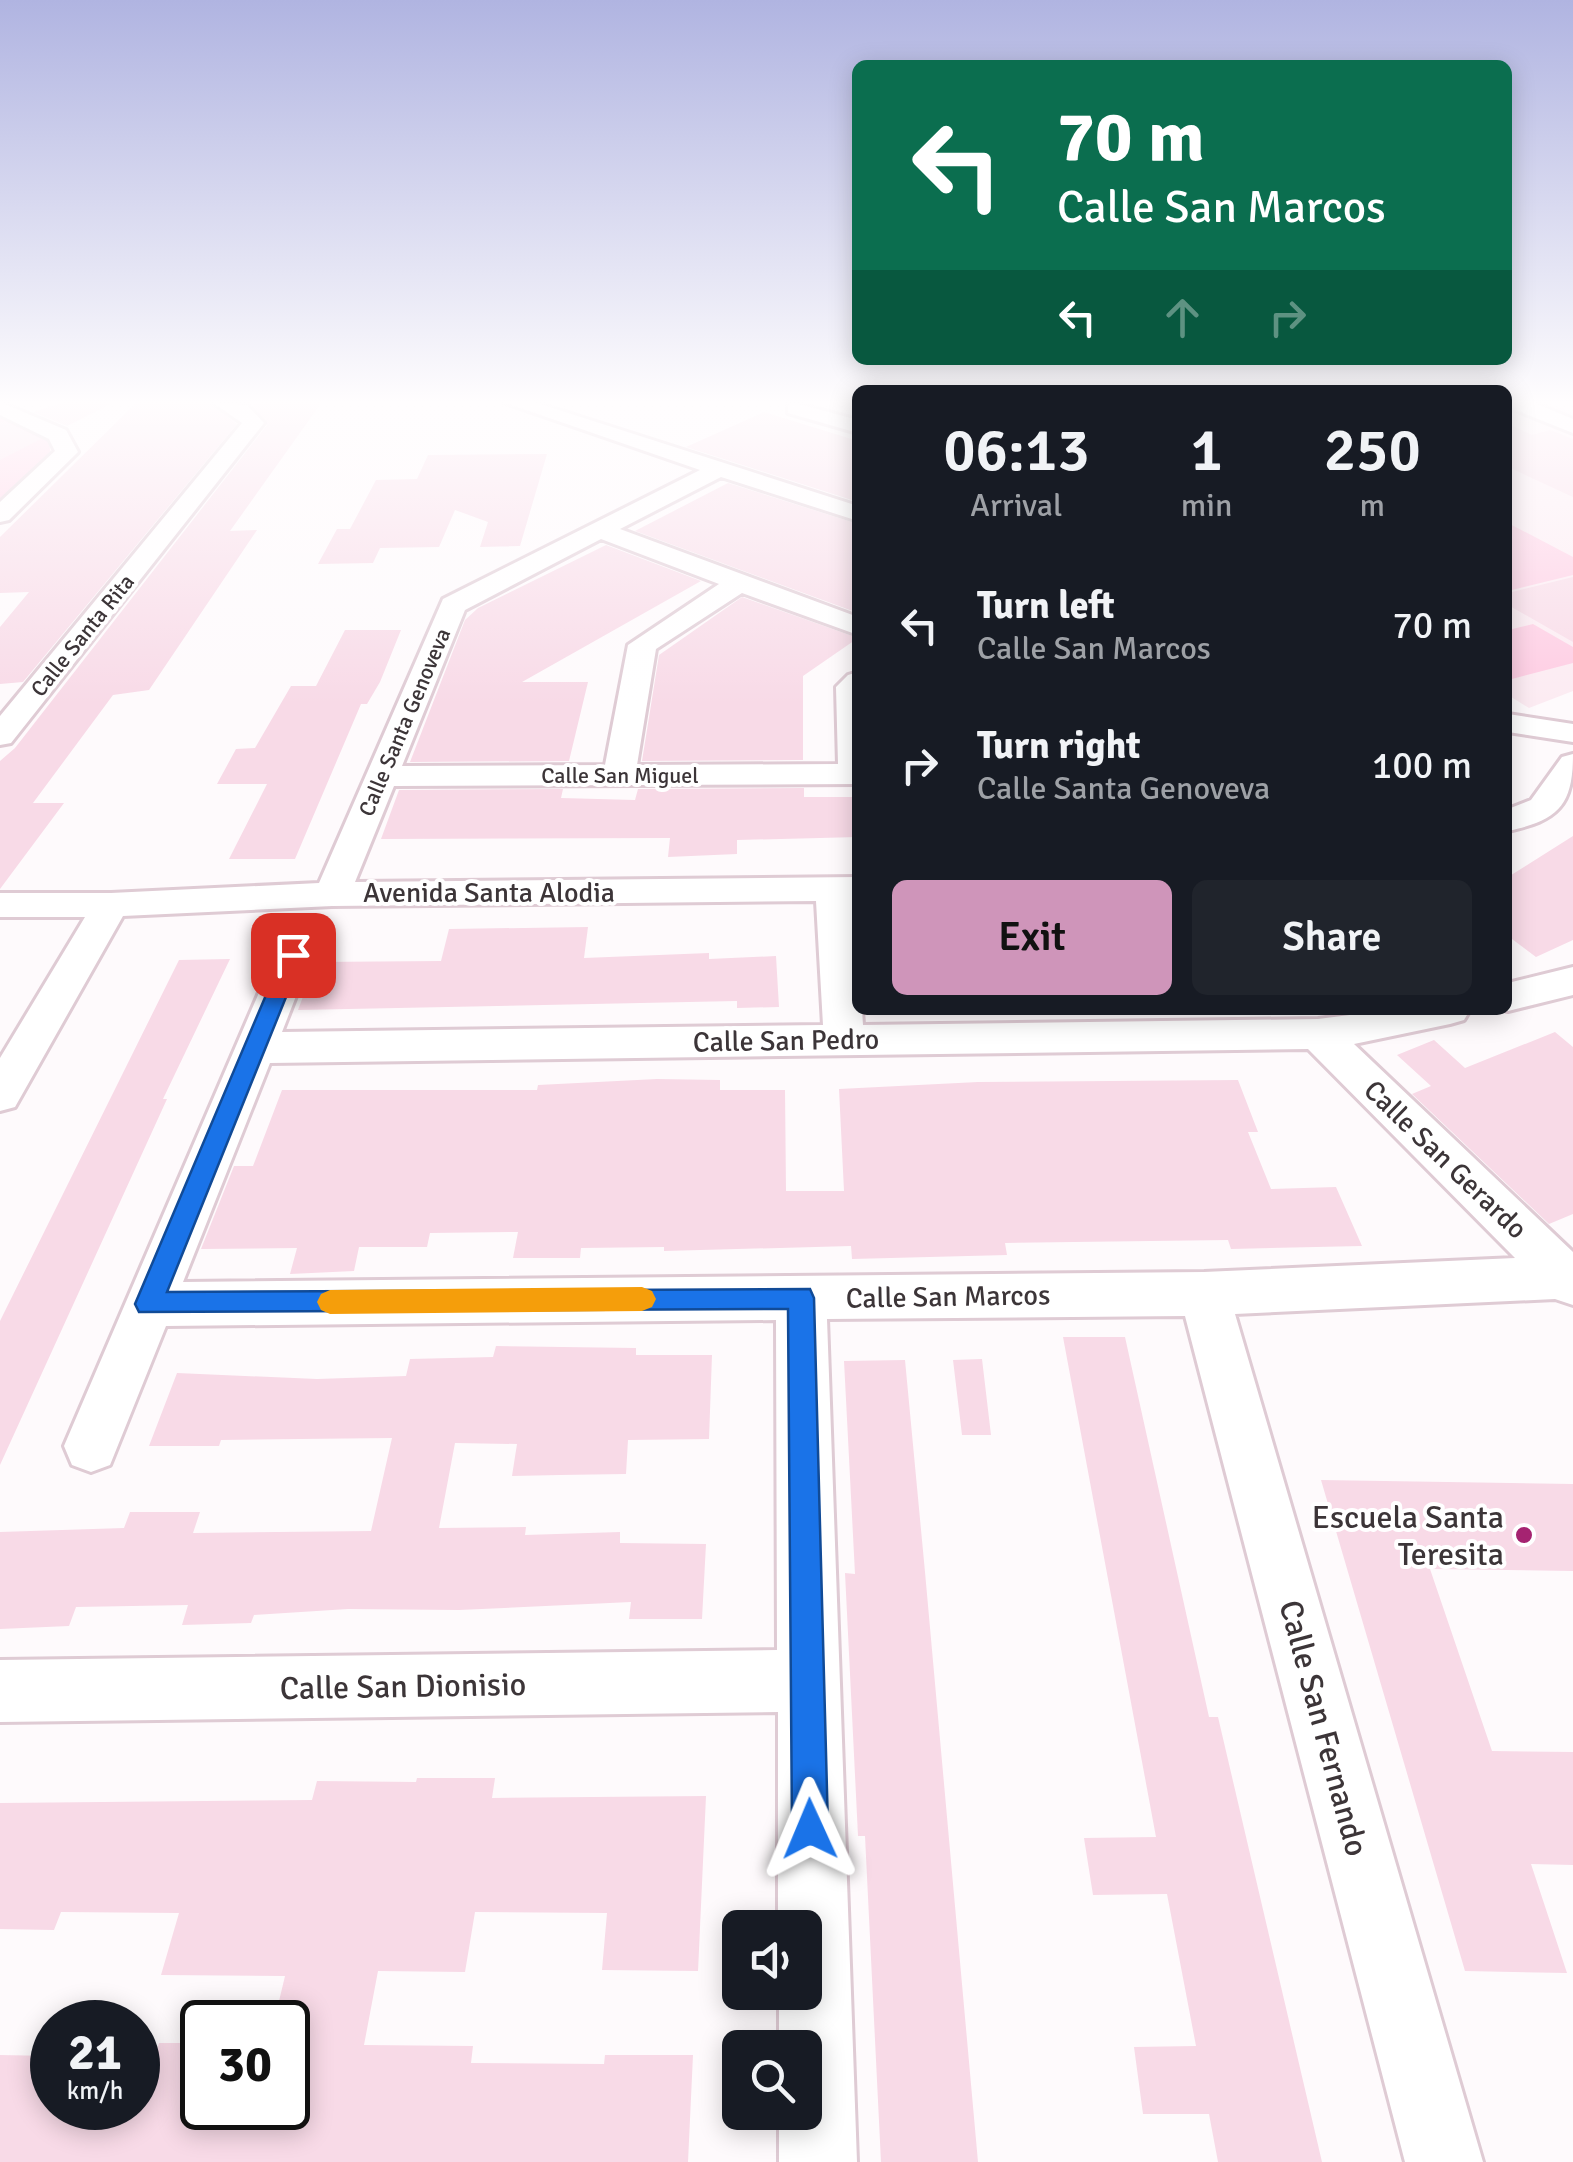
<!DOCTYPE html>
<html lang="en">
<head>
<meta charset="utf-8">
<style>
	:root { --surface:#171b24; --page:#20242c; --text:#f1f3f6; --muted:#9ea1a6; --accent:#cf95ba }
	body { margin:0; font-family:Signika,sans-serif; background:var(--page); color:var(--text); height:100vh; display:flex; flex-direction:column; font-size:38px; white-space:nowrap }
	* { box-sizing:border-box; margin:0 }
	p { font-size:32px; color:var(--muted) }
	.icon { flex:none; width:55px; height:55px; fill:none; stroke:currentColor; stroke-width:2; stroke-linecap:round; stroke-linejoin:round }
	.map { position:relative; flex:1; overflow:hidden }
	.details { position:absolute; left:852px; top:385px; width:660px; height:630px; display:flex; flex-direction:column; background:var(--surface); border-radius:15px; box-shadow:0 5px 25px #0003 }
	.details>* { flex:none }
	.top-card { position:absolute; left:852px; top:60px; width:660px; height:305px; border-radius:15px; box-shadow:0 5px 25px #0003; background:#0b6e4f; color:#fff; overflow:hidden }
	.controls { position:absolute; left:722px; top:1910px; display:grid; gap:20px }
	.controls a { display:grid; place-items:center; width:100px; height:100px; border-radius:15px; background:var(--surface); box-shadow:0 5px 25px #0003; font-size:50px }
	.speed { position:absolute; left:30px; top:2000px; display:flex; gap:20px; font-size:50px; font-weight:700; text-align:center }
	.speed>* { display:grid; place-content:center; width:130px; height:130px; border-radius:50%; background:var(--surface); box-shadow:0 5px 25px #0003; line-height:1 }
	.speed small { font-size:25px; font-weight:400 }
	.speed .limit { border:5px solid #111; border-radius:15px; background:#fff; color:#111 }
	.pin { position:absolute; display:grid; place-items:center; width:85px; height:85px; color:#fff; margin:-42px; border-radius:20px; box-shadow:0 5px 15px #0006 }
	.me { position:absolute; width:110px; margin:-55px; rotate:359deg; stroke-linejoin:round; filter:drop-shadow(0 0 8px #0008) }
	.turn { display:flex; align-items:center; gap:35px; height:210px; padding:0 40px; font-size:45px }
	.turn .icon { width:130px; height:130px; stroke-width:2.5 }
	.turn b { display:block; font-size:70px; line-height:85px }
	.lanes { display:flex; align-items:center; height:95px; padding:0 40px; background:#0003; justify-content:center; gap:50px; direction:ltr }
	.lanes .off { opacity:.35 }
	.eta { display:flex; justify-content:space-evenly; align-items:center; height:170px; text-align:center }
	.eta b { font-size:60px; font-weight:600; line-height:70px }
	.action { display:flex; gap:20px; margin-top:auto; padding:20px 40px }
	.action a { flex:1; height:115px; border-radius:15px; background:var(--accent); color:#111; font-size:40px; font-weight:600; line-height:115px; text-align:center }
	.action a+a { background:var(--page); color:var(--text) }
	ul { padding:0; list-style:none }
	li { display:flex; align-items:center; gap:30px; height:140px; padding:0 40px }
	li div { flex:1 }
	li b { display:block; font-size:38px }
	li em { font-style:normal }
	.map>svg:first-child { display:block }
	.built { fill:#fcebf2 }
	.green { fill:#fecbe2 }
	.building { fill:#f8dae7 }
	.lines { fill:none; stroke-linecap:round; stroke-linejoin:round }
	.minor-casing { stroke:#dfcbd4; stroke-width:6 }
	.minor { fill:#fff; fill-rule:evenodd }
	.route { fill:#1a73e8; stroke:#114b97; stroke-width:2.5 }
	.slow { fill:#f59e0b }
	.poi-dot { fill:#a52371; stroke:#fff; stroke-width:4 }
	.labels { text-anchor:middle; stroke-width:8; stroke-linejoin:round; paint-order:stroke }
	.far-street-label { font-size:22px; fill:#3c3538; stroke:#fff }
	.street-label { font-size:28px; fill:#3c3538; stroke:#fff }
	.near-poi-label { font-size:32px; fill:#3c3538; stroke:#fff; text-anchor:end }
	.near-street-label { font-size:32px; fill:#3c3538; stroke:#fff }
</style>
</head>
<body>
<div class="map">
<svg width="1573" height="2162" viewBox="0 0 1573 2162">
	<rect width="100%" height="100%" fill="#fefafc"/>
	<path class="built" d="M1508 402H1546L1573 413V691L1529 708 1508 695Z"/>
	<path class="green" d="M0 416 49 441 51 455 0 504Z
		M1508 523 1573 557V575L1508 591Z
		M1533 624 1573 647V663L1508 680V630Z"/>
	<path class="building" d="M65 402H108L109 405 67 426 33 412Z
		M137 402H208L237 424 23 682 0 684V627L29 592 0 593V537Z
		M262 402H322L230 531 257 530 149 690 113 695 33 803H64L0 889V761L15 748 267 425 253 405Z
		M764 412 858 441V502L686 447Z
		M4 421 41 439 0 460V422Z
		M1508 424 1532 435 1550 430 1573 439V497L1508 467Z
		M547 454 520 546 480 547 488 522 455 510 439 547 380 548 373 563 318 564 337 529H350L376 480 417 479 428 455Z
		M728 483 858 524V613L635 531Z
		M606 545 701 581 522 682H588L569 761 410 762 465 620 478 608Z
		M1573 577V642L1508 605V593Z
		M742 597 858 638 803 676V760L642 761 659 655Z
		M345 630H401L380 682 367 704H361L295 859H229L267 784H217L236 749 255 748 291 686H316Z
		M804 788V797H858V837L737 840V854L668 857 670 838 381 839 399 790 563 789 561 798 635 800 638 789Z
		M1573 836V940L1536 957 1508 936V877Z
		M588 927 584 958 709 953V959L776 956 779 1007 737 1008V1001L298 1010 316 962 441 961 449 929Z
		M230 959 163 1099H167L0 1465V1321L179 960Z
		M1555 1032 1573 1047V1214L1549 1224 1412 1094 1431 1086 1397 1055 1434 1040 1465 1068Z
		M657 1079 720 1080V1090H785L786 1191H844L839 1089 978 1082 1238 1080 1258 1132H1248L1271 1189 1336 1187 1362 1246 1231 1249 1228 1240 1005 1243 1007 1255 852 1259 851 1246 664 1251V1247L581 1248 580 1258H513L518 1232 430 1233 427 1247H359L354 1271 290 1274 297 1248 201 1249 234 1166H253L282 1090H537L538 1085Z
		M1063 1337H1125L1209 1717H1218L1322 2162H1218L1209 2114H1143L1134 2047 1196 2046 1167 1894 1093 1895 1084 1838 1156 1837Z
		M496 1346 636 1348V1355H712L709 1439 628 1440 626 1474 560 1475 512 1476 517 1444 455 1443 439 1528 526 1527 525 1535 620 1532V1543L706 1544 702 1619H629L631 1602 459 1610 348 1609 254 1615 251 1623 182 1625 188 1605 76 1607 69 1626 0 1629V1532L124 1528 130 1512H200L193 1533 371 1531 392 1438 221 1440 219 1446H149L177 1373 317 1379 406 1376 410 1359 493 1357Z
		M982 1359 991 1435H962L953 1360Z
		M905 1360 925 1572 978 2162H881L865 1836H858L851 1694 845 1573 855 1574 844 1361Z
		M1321 1480 1573 1484V1571L1430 1569 1492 1751 1573 1752V1865L1531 1864 1567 1973 1465 1971Z
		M417 1778H495L492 1798 706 1796 698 1971 602 1970 607 1913 475 1912 465 1972 378 1971 364 2045 473 2046 471 2063 604 2064 605 2055H693L688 2162H0V2055L52 2056V2108H140L159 2043H202V2108H288V2022H274L285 1976 161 1975 179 1913 61 1912 54 1930 0 1929V1803L312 1800 317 1781 416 1782Z"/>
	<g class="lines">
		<g class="minor-casing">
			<path id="minor" d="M0 402 66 430 78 452 9 520 0 522V502L55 451 49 439 0 415Z
				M212 402 247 405 264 423 11 743 0 745V716L242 423Z
				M503 402H534L858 506V521L721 477 620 529 858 617V635L742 593 656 649 637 765 838 764 836 687 848 675 858 672V784L394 786 355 882 858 877V901H852L858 1010H862L863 1025 1318 1019 1389 1010H1470L1464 1020 1450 1024 1354 1044 1573 1252V1305L1555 1299 1235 1314 1483 2162H1405L1185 1316 827 1319 857 2162H779V2112H805V2048H779V1992H805V1928H778V1712L0 1722V1660L777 1650 776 1320 166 1326 110 1465 91 1472 72 1465 64 1446 279 946 293 942 307 946 312 955 282 1032 823 1025 816 901 332 906 123 916 15 1107 0 1111V1058L85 917H0V893H111L319 883 443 599 700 470ZM601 539 719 584 628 645 605 765 402 766 465 610ZM1308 1049 1515 1258 1204 1272 183 1282 270 1063Z
				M1508 402H1532L1573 419V433L1508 407Z
				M795 403 858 420V433L788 413V405Z
				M1508 714 1573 724V742L1508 732Z
				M1573 754C1573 806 1558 820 1508 831V809L1531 800 1562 757Z
				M1573 967V995L1508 1011 1504 1010 1508 983Z"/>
		</g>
		<use href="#minor" class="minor"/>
	</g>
	<linearGradient id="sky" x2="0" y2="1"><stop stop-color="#b0b4e1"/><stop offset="0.57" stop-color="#fffdfe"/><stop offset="1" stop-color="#fffdfe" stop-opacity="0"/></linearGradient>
	<rect width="1573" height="705" fill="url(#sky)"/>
	<path class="route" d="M293 948 303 955 167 1292 810 1289 814 1298 828 1829 823 1842 810 1847 798 1842 792 1829 788 1309 139 1312 135 1304 283 955Z"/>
	<path class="slow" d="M642 1287 652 1291 656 1299 652 1307 642 1311 330 1314 321 1310 317 1302 321 1294 330 1290Z"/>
	<circle class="poi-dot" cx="1524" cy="1535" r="10"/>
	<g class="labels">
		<g class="far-street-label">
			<text transform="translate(82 635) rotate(-51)" y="8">Calle Santa Rita</text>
			<text transform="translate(404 722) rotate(-67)" y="8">Calle Santa Genoveva</text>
			<text x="620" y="783">Calle San Miguel</text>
		</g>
		<g class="street-label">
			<text x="489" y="902">Avenida Santa Alodia</text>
			<text transform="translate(786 1040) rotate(-1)" y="10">Calle San Pedro</text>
			<text transform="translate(1446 1159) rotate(44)" y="10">Calle San Gerardo</text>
			<text transform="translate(948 1296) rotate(-1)" y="10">Calle San Marcos</text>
		</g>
		<g class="near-poi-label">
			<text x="1504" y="1528">Escuela Santa<tspan x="1504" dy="37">Teresita</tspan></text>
		</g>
		<g class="near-street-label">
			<text transform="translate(403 1686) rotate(-1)" y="11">Calle San Dionisio</text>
			<text transform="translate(1324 1728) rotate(75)" y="11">Calle San Fernando</text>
		</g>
	</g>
</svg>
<div class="controls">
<a><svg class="icon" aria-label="sound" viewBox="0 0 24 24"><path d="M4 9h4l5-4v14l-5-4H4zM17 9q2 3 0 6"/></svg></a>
<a><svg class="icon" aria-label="search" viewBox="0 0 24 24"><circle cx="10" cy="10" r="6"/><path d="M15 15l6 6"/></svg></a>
</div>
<div class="speed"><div>21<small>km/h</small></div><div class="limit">30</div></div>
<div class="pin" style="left:293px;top:955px;background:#d93025"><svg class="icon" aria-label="arrive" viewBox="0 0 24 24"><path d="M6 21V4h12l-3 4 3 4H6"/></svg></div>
<svg class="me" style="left:810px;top:1829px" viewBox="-20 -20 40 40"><path d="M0-17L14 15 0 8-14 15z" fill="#1a73e8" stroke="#fff" stroke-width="4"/></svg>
<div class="top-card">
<div class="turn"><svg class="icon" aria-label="left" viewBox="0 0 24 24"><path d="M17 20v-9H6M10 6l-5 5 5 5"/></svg><div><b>70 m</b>Calle San Marcos</div></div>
<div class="lanes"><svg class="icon" aria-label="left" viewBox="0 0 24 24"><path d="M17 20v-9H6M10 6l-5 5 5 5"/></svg><svg class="icon off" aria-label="ahead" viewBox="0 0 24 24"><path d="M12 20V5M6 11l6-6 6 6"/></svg><svg class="icon off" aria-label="right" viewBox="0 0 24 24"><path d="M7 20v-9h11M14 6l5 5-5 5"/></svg></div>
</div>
<section class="details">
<div class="eta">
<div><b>06:13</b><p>Arrival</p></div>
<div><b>1</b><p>min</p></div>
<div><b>250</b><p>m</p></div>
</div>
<ul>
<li><svg class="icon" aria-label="left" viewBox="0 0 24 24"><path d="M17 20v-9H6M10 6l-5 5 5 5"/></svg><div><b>Turn left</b><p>Calle San Marcos</p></div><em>70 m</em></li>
<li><svg class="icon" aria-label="right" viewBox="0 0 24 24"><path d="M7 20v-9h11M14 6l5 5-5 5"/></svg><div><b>Turn right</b><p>Calle Santa Genoveva</p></div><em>100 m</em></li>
</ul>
<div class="action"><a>Exit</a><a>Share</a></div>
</section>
</div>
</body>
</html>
